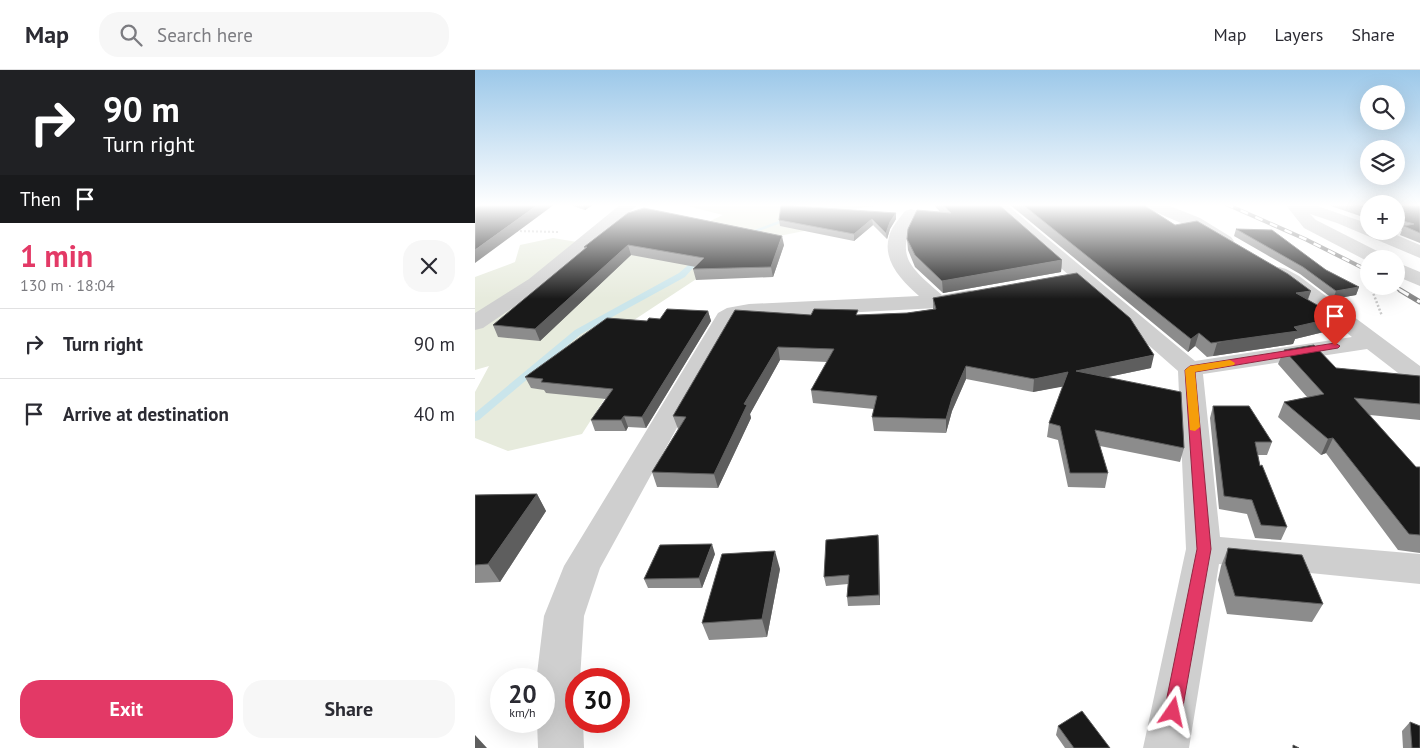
<!DOCTYPE html>
<html lang="en">
<head>
<meta charset="utf-8">
<style>
	:root { --surface:#fff; --page:#f7f7f7; --text:#2b2b33; --muted:#7c7c81; --line:#e1e1e2; --accent:#e33966 }
	body { margin:0; font-family:"PT Sans",sans-serif; background:var(--page); color:var(--text); height:100vh; display:flex; flex-direction:column; font-size:19px; white-space:nowrap }
	* { box-sizing:border-box; margin:0 }
	p { font-size:16px; color:var(--muted) }
	.icon { flex:none; width:28px; height:28px; fill:none; stroke:currentColor; stroke-width:2; stroke-linecap:round; stroke-linejoin:round }
	.map { position:relative; flex:1; overflow:hidden }
	.details { display:flex; flex-direction:column; background:var(--surface); width:475px }
	.details>* { flex:none }
	.hud { background:#202124; color:#fff; overflow:hidden }
	.tools { position:absolute; left:885px; top:15px; display:grid; gap:10px }
	.tools a { display:grid; place-items:center; width:45px; height:45px; border-radius:50%; background:var(--surface); box-shadow:0 5px 20px #0002; font-size:25px }
	.speed { position:absolute; left:15px; top:598px; display:flex; gap:10px; font-size:25px; font-weight:700; text-align:center }
	.speed>* { display:grid; place-content:center; width:65px; height:65px; border-radius:50%; background:var(--surface); box-shadow:0 5px 20px #0002; line-height:1 }
	.speed small { font-size:12px; font-weight:400 }
	.speed .limit { border:8px solid #d22; background:#fff; color:#111 }
	.pin { position:absolute; display:grid; place-items:center; width:42px; height:42px; color:#fff; margin:-51px -21px; border-radius:50% 50% 50% 0; rotate:-45deg; box-shadow:0 0 5px #0007 }
	.pin .icon { rotate:45deg }
	.me { position:absolute; width:55px; margin:-28px; rotate:11deg; stroke-linejoin:round; filter:drop-shadow(0 0 4px #0008) }
	.turn { display:flex; align-items:center; gap:18px; height:105px; padding:0 20px; font-size:22px }
	.turn .icon { width:65px; height:65px; stroke-width:2.5 }
	.turn b { display:block; font-size:35px; line-height:42px }
	.then { display:flex; align-items:center; height:48px; padding:0 20px; background:#0003; gap:10px; font-size:19px }
	.round { display:grid; place-items:center; flex:none; width:52px; height:52px; border-radius:20px; background:var(--page) }
	.head { display:flex; align-items:center; justify-content:space-between; height:85px; padding:0 20px }
	h1 { font-size:30px; font-weight:600; line-height:38px; color:var(--accent) }
	.button { display:flex; gap:10px; margin-top:auto; padding:10px 20px }
	.button a { flex:1; height:58px; border-radius:20px; background:var(--accent); color:#fff; font-size:20px; font-weight:600; line-height:58px; text-align:center }
	.button a+a { background:var(--page); color:var(--text) }
	ul { padding:0; list-style:none }
	li { display:flex; align-items:center; gap:15px; height:70px; padding:0 20px; border-top:1px solid var(--line) }
	li div { flex:1 }
	li b { display:block; font-size:19px }
	li em { font-style:normal }
	header { display:flex; align-items:center; gap:30px; box-sizing:border-box; height:70px; padding:0 25px; background:var(--surface); border-bottom:1px solid var(--line) }
	header strong { font-size:24px }
	nav { display:flex; gap:28px; margin-inline-start:auto; font-size:18px }
	.search { width:350px; height:45px; background:var(--page); display:flex; align-items:center; gap:12px; box-sizing:border-box; padding:0 18px; border-radius:20px; color:var(--muted); font-size:19px }
	main { display:flex; flex:1; min-height:0 }
	.map>svg:first-child { display:block }
	.green { fill:#e7ebdd }
	.lines { fill:none; stroke-linecap:round; stroke-linejoin:round }
	.stream { fill:#cae5eb; fill-rule:evenodd }
	.path-far1 { stroke:#ccc; stroke-width:2; stroke-dasharray:2 2; stroke-linecap:butt }
	.path { stroke:#ccc; stroke-width:2.5; stroke-dasharray:2 2; stroke-linecap:butt }
	.minor { fill:#cfcfcf; fill-rule:evenodd }
	.rail-far1-casing { stroke:#878787; stroke-width:4 }
	.rail-casing { stroke:#878787; stroke-width:5 }
	.rail-far1 { stroke:#fff; stroke-width:2.5; stroke-dasharray:8; stroke-linecap:butt }
	.rail { stroke:#fff; stroke-width:3; stroke-dasharray:10; stroke-linecap:butt }
	.wall { fill:#8c8c8c }
	.shaded-wall { fill:#5e5e5e }
	.building { fill:#191919; stroke:#5e5e5e }
	.route { fill:#e33966; stroke:#942542 }
	.slow { fill:#f59e0b }
</style>
</head>
<body>
<header>
<strong>Map</strong>
<div class="search"><svg class="icon" aria-label="search" viewBox="0 0 24 24"><circle cx="10" cy="10" r="6"/><path d="M15 15l6 6"/></svg>Search here</div>
<nav><a>Map</a><a>Layers</a><a>Share</a></nav>
</header>
<main>
<section class="details">
<div class="hud">
<div class="turn"><svg class="icon" aria-label="right" viewBox="0 0 24 24"><path d="M7 20v-9h11M14 6l5 5-5 5"/></svg><div><b>90 m</b>Turn right</div></div>
<div class="then">Then<svg class="icon" aria-label="arrive" viewBox="0 0 24 24"><path d="M6 21V4h12l-3 4 3 4H6"/></svg></div>
</div>
<div class="head"><div><h1>1 min</h1><p>130 m · 18:04</p></div><a class="round"><svg class="icon" aria-label="close" viewBox="0 0 24 24"><path d="M6 6l12 12M18 6L6 18"/></svg></a></div>
<ul>
<li><svg class="icon" aria-label="right" viewBox="0 0 24 24"><path d="M7 20v-9h11M14 6l5 5-5 5"/></svg><div><b>Turn right</b></div><em>90 m</em></li>
<li><svg class="icon" aria-label="arrive" viewBox="0 0 24 24"><path d="M6 21V4h12l-3 4 3 4H6"/></svg><div><b>Arrive at destination</b></div><em>40 m</em></li>
</ul>
<div class="button"><a>Exit</a><a>Share</a></div>
</section>
<div class="map">
<svg width="945" height="678" viewBox="0 0 945 678">
	<rect width="100%" height="100%" fill="#fff"/>
	<path class="green" d="M204 134H443L437 136 407 135 356 142 339 159 299 167 238 198 159 250 132 325 107 364 33 381 0 368V322L14 296 0 300V207L40 192 45 175 78 168 102 172 220 158 248 145Z"/>
	<g class="lines">
		<path class="stream" d="M353 134H363L337 143 334 141Z
			M314 147 319 148 271 166 266 165Z
			M225 185 228 187 227 188 210 207 106 264 4 350 0 351V343L100 260 204 203Z"/>
		<path class="path-far1" d="M41 161 84 162
			M896 216 898 221"/>
		<path class="path" d="M897 220 907 246"/>
		<path class="minor" d="M0 134H9L6 138 0 140Z
			M146 134H164L68 217 8 258 0 260V243L54 209Z
			M513 134H531L720 291 877 267 810 214 797 207 794 203 797 199 804 197 811 199 824 206 945 296V316L936 313 892 279 728 304 745 467 945 484V514L744 494 714 678H668L711 479 703 301Z
			M667 134H690L725 148 756 167 759 171 756 175 750 176 744 175 713 156 669 137Z
			M810 134H837L894 154V161H912L945 175V188L862 153 835 144 841 150 910 185 912 189H894V192L829 158Z
			M436 139 442 141 444 144C417 185 435 197 467 225L495 220 502 222 506 226 502 230 462 238 274 248 260 252 125 498 109 546 105 609H101V651H108L109 678H63L62 651H69V609H62V604L69 546 89 496 243 243 252 238 274 234 444 226C428 212 407 191 414 167 416 157 425 148 430 141Z
			M921 192 945 202V216L921 206Z"/>
		<g class="rail-far1-casing">
			<path id="rail-far1" d="M751 134 830 169 894 201
				M919 216 927 221"/>
		</g>
		<g class="rail-casing">
			<path id="rail" d="M925 220 945 232"/>
		</g>
		<use href="#rail-far1" class="rail-far1"/>
		<use href="#rail" class="rail"/>
	</g>
	<path class="wall" d="M92 134H119L110 140Z
		M458 134H523L587 190 586 202 468 223 440 197 433 180 432 169 465 142Z
		M534 134H667L700 155 836 221 833 230 863 247 857 260 820 269 818 274 732 287 720 276 713 282Z
		M850 134H894V149Z
		M921 134H945V173L925 165 927 160 921 158Z
		M153 143 309 175 298 207 221 210 218 199 221 197 156 185 65 271 23 267 18 255 110 179 109 177Z
		M421 149 415 159 412 169 398 155 379 171 305 156 304 150Z
		M761 159 851 200 884 217 881 225 858 229 825 204 759 166Z
		M458 228 676 298 633 307 709 378 705 392 625 376 633 403 630 418 593 417 583 370 572 367 574 353 588 316 558 322 491 309 477 341 471 363 399 361 397 347 399 339 338 333 336 320 352 292 305 290 275 344 276 348 243 418 182 417 177 402 203 359 198 346 336 245H383L432 243 458 239Z
		M233 241 236 251 171 358 153 357 151 361H120L116 350 131 329 71 323 69 320 56 318 50 307 172 251Z
		M809 280 861 298 945 306V350L895 345 941 397H945V483L923 480 851 383 846 385 803 347 809 332 832 327 803 294Z
		M738 336 797 372 792 385H783L785 396 812 457 806 470 780 468 772 444 744 439 735 348Z
		M62 424 71 441 25 512 0 513V425Z
		M403 465 405 535 373 536 372 527 373 514 351 516 349 507Z
		M753 478 848 534 837 552 752 544 743 510 746 496Z
		M240 484 227 518H173L169 509Z
		M305 499 292 567 234 570 227 553Z
		M935 652 945 678H928L927 661Z
		M583 656 635 678H590L581 665Z"/>
	<path class="shaded-wall" d="M64 134H80L0 193V180Z
		M108 134H119L110 140Z
		M421 143V149L415 159 412 169 411 163 415 152Z
		M397 149 398 155 379 171V164Z
		M307 166 309 175 298 207 296 197Z
		M153 175 156 185 65 271 60 259Z
		M587 190 586 202 468 223 467 211Z
		M884 217 881 225 858 229 861 221Z
		M836 221 831 233 821 223Z
		M233 241 236 251 171 358 167 347Z
		M863 247 857 260 820 269 818 274 738 286 742 273Z
		M724 263 720 276 713 282 716 269Z
		M303 277 305 290 275 344 276 348 243 418 239 404 269 334Z
		M679 285 676 298 599 314 601 301Z
		M491 296V309L477 341 471 363V349L477 328Z
		M593 302 591 316 558 322 559 309Z
		M149 346 153 357 151 361 146 350Z
		M858 368 851 383 846 385 853 369Z
		M62 424 71 441 25 512 13 494Z
		M403 465 404 474 405 535 404 525Z
		M237 474 240 484 227 518 224 508Z
		M300 481 305 499 292 567 287 549Z
		M0 665 12 678H0Z"/>
	<path class="building" d="M7 134H64L0 180V138Z
		M467 134H523L587 190 467 211 440 185 432 169 433 159 442 140 476 143Z
		M547 134H667L700 155 722 151 813 204 836 221 821 223 863 247 819 257 823 261 736 273 724 263 716 269Z
		M877 134H894V140Z
		M921 134H945V163L929 156 939 154 921 149Z
		M306 135 421 143 415 152 411 163 397 149 379 164 304 150Z
		M169 138 307 166 296 197 218 199 229 188 153 175 60 259 18 255 112 177H109L153 143Z
		M761 159 797 160 851 200 884 217 861 221 828 197Z
		M602 203 655 248 679 285 601 301 706 322 709 378 620 360 633 403H595L585 356 574 353 593 302 559 309 491 296 477 328 471 349 397 347 402 326 336 320 359 279 303 277 269 334 272 335 239 404 177 402 211 347 198 346 260 240 336 245 339 239 383 240 381 245 432 243 461 239 458 228Z
		M192 239 233 241 167 347 149 346 146 350H116L138 319 66 312 68 309 50 307 132 248 172 251 174 248 185 249Z
		M839 275 861 298 945 306V334L879 328 941 397H945V465L934 464 858 368 853 369 809 332 849 324 809 280Z
		M738 336H774L797 372H780L785 396 787 395 812 457 786 455 777 430 749 426Z
		M62 424 13 494 0 495V425Z
		M403 465 404 525 372 527 374 505 349 507 351 470Z
		M237 474 224 508 169 509 185 475Z
		M753 478 827 485 848 534 760 526 750 493Z
		M300 481 287 549 227 553 247 484Z
		M607 641 635 678H599L583 656Z
		M935 652 945 656V678H937Z
		M818 675 824 678H818Z"/>
	<linearGradient id="sky" x2="0" y2="1"><stop stop-color="#9cc8e9"/><stop offset="0.59" stop-color="#fff"/><stop offset="1" stop-color="#fff" stop-opacity="0"/></linearGradient>
	<rect width="945" height="229" fill="url(#sky)"/>
	<path class="route" d="M860 273 865 276 863 278 720 302 736 479 707 642 704 648 698 651 691 648 689 642 722 479 710 300 715 296Z"/>
	<path class="slow" d="M755 290 760 293 759 295 720 302 725 357 720 361 715 360 710 300 715 296Z"/>
</svg>
<div class="tools">
<a><svg class="icon" aria-label="search" viewBox="0 0 24 24"><circle cx="10" cy="10" r="6"/><path d="M15 15l6 6"/></svg></a>
<a><svg class="icon" aria-label="layers" viewBox="0 0 24 24"><path d="M12 4l9 5-9 5-9-5zM3 14l9 5 9-5"/></svg></a>
<a>+</a>
<a>−</a>
</div>
<div class="speed"><div>20<small>km/h</small></div><div class="limit">30</div></div>
<div class="pin" style="left:860px;top:276px;background:#d93025"><svg class="icon" aria-label="arrive" viewBox="0 0 24 24"><path d="M6 21V4h12l-3 4 3 4H6"/></svg></div>
<svg class="me" style="left:698px;top:642px" viewBox="-20 -20 40 40"><path d="M0-17L14 15 0 8-14 15z" fill="#e33966" stroke="#fff" stroke-width="4"/></svg>
</div>
</main>
</body>
</html>
